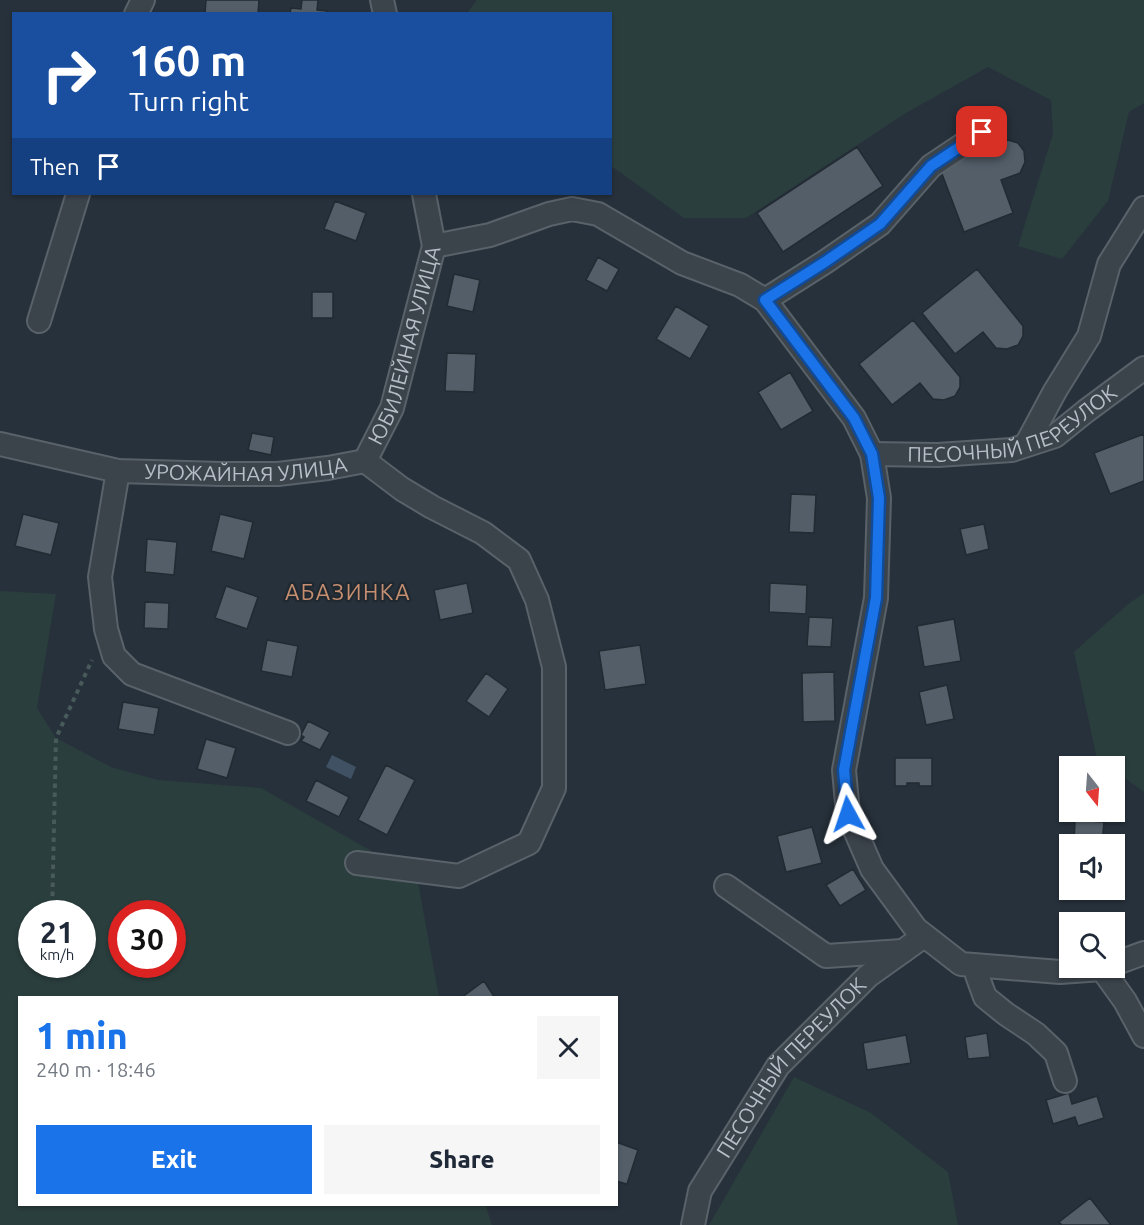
<!DOCTYPE html>
<html lang="en">
<head>
<meta charset="utf-8">
<style>
	:root { --surface:#fff; --page:#f6f6f7; --text:#1f2937; --muted:#747a83; --accent:#1a73e8 }
	body { margin:0; font-family:Ubuntu,sans-serif; background:var(--page); color:var(--text); height:100vh; display:flex; flex-direction:column; font-size:22px; white-space:nowrap }
	* { box-sizing:border-box; margin:0 }
	p { font-size:20px; color:var(--muted) }
	.icon { flex:none; width:33px; height:33px; fill:none; stroke:currentColor; stroke-width:2; stroke-linecap:round; stroke-linejoin:round }
	.map { position:relative; flex:1; overflow:hidden }
	.drawer { position:absolute; left:18px; top:996px; width:600px; height:210px; display:flex; flex-direction:column; background:var(--surface); border-radius:0px; box-shadow:0 2px 4px #0004 }
	.drawer>* { flex:none }
	.hud { position:absolute; left:12px; top:12px; width:600px; height:183px; border-radius:0px; box-shadow:0 2px 4px #0004; background:#1a4fa0; color:#fff; overflow:hidden }
	.needle { width:39px; rotate:163deg }
	.tools { position:absolute; left:1059px; top:756px; display:grid; gap:12px }
	.tools a { display:grid; place-items:center; width:66px; height:66px; border-radius:0px; background:var(--surface); box-shadow:0 2px 4px #0004; font-size:30px }
	.speed { position:absolute; left:18px; top:900px; display:flex; gap:12px; font-size:30px; font-weight:700; text-align:center }
	.speed>* { display:grid; place-content:center; width:78px; height:78px; border-radius:50%; background:var(--surface); box-shadow:0 2px 4px #0004; line-height:1 }
	.speed small { font-size:15px; font-weight:400 }
	.speed .limit { border:9px solid #d22; background:#fff; color:#111 }
	.pin { position:absolute; display:grid; place-items:center; width:51px; height:51px; color:#fff; margin:-26px; border-radius:12px; box-shadow:0 3px 9px #0006 }
	.me { position:absolute; width:66px; margin:-33px; rotate:355deg; stroke-linejoin:round; filter:drop-shadow(0 0 4px #0008) }
	.turn { display:flex; align-items:center; gap:21px; height:126px; padding:0 18px; font-size:27px }
	.turn .icon { width:78px; height:78px; stroke-width:2.5 }
	.turn b { display:block; font-size:42px; line-height:51px }
	.then { display:flex; align-items:center; height:57px; padding:0 18px; background:#0003; gap:12px; font-size:22px }
	.round { display:grid; place-items:center; flex:none; width:63px; height:63px; border-radius:0px; background:var(--page) }
	.overview { display:flex; align-items:center; justify-content:space-between; height:102px; padding:0 18px }
	h1 { font-size:36px; font-weight:800; line-height:45px; color:var(--accent) }
	.action { display:flex; gap:12px; margin-top:auto; padding:12px 18px }
	.action a { flex:1; height:69px; border-radius:0px; background:var(--accent); color:#fff; font-size:24px; font-weight:800; line-height:69px; text-align:center }
	.action a+a { background:var(--page); color:var(--text) }
	.map>svg:first-child { display:block }
	.green { fill:#2a3e3d; fill-rule:evenodd }
	.water { fill:#3f5162 }
	.building { fill:#535e69; stroke:#222a32; stroke-width:1.5 }
	.lines { fill:none; stroke-linecap:round; stroke-linejoin:round }
	.minor-casing { stroke:#596169; stroke-width:26 }
	.path { stroke:#495a5b; stroke-width:4; stroke-dasharray:4.5 4.5; stroke-linecap:butt }
	.minor { stroke:#3b434b; stroke-width:22 }
	.route-casing { stroke:#114b97; stroke-width:15 }
	.route { stroke:#1a73e8; stroke-width:10 }
	.labels { text-anchor:middle; stroke-width:4.5; stroke-linejoin:round; paint-order:stroke }
	.street-label { font-size:21px; fill:#b7bec7; stroke:#202830 }
	.neighbourhood-label { font-size:22px; letter-spacing:1.5px; fill:#c78f71; stroke:#202830 }
</style>
</head>
<body>
<div class="map">
<svg width="1144" height="1225" viewBox="0 0 1144 1225">
	<rect width="100%" height="100%" fill="#27313b"/>
	<path class="green" d="M477 0H1144V103L1129 112 1108 201 1062 259 1018 246 1053 134 1051 100 988 67 906 113 746 218H684L611 166 610 14 467 13Z
		M0 591 56 594 37 708 56 738 111 767 158 780 261 788 417 877 439 997 20 998V1204H485L492 1225H0ZM32 914H82V964H32ZM122 914H172V964H122Z
		M1144 593V792L1115 771 1114 766H1108L1097 759 1074 652 1127 605Z
		M794 1077 871 1113 948 1172 958 1225H709Z"/>
	<path class="water" d="M332 755 356 767 351 779 326 767Z"/>
	<path class="building" d="M206 0H259L258 14H205Z
		M302 0H318L317 10 327 11V14H290L291 8 301 9Z
		M1008 140 1018 143 1024 151 1025 162 1020 173 1001 180 1013 213 964 232 939 166Z
		M857 147 883 186 783 252 757 213Z
		M335 201 366 213 356 241 324 229Z
		M598 257 619 269 607 291 586 280Z
		M977 269 1023 326V336L1018 345 1007 349 996 348 983 332 955 354 922 313Z
		M454 274 480 280 473 312 447 306Z
		M312 292H333V318H312Z
		M676 306 709 326 690 359 656 339Z
		M913 320 960 377V387L955 396 944 400 933 399 920 383 892 405 859 364Z
		M447 353 476 354 474 392 445 391Z
		M790 372 813 411 781 430 758 392Z
		M252 433 274 437 271 455 248 450Z
		M1144 434V481L1110 494 1094 453Z
		M791 494 816 495 814 533 789 532Z
		M23 514 59 523 51 555 15 546Z
		M220 514 253 522 244 559 211 551Z
		M984 524 989 549 966 555 960 529Z
		M147 539 177 542 174 575 145 572Z
		M467 583 473 613 440 620 434 590Z
		M770 583 807 585 806 614 769 612Z
		M226 586 258 597 247 629 215 618Z
		M145 602 169 603 168 629 144 628Z
		M809 617 833 618 831 647 807 646Z
		M954 619 961 661 924 667 917 626Z
		M267 640 298 646 292 677 261 671Z
		M640 645 646 684 605 690 599 651Z
		M834 672 835 721 803 722 802 673Z
		M486 673 508 689 489 717 466 701Z
		M947 685 954 719 926 725 919 692Z
		M123 702 159 708 154 735 118 729Z
		M308 721 330 732 320 750 301 741 304 737 301 735Z
		M206 739 236 748 227 778 197 769Z
		M895 758H932V786H919V783H907V786H895Z
		M386 765 415 780 387 835 358 820Z
		M316 780 349 797 339 817 306 801Z
		M1075 820 1104 822 1102 844H1074Z
		M812 827 822 863 786 872 777 836Z
		M853 869 866 890 840 906 826 885Z
		M484 981 495 998H461Z
		M987 1033 990 1057 968 1059 965 1037Z
		M906 1035 911 1063 867 1070 863 1043Z
		M1069 1093 1072 1104 1097 1096 1104 1118 1078 1126 1075 1117 1053 1124 1046 1100Z
		M616 1142 638 1150 627 1184 616 1181Z
		M1090 1198 1111 1225H1062L1059 1222Z"/>
	<g class="lines">
		<g class="minor-casing">
			<g id="minor">
				<path d="M382 0 385 14"/>
				<path d="M136 14 143 0"/>
				<path d="M434 246 490 235 549 214 572 209 598 214 682 263 740 285 765 300 854 418 872 454 879 498 876 598 844 770 848 814 872 869 916 929 961 964 1060 972 1102 969 1106 968"/>
				<path d="M765 300 825 262 880 224 931 166 982 132"/>
				<path d="M39 321 78 194"/>
				<path id="s1" d="M0 444 118 471 221 474H278L328 468 365 461 402 489 432 507 483 533 519 560 537 600 554 667V788L529 843 459 876 357 863"/>
				<path d="M1026 445 1055 391 1089 336 1109 264 1144 208"/>
				<path id="s2" d="M872 454 938 455 1012 450 1055 436 1086 411 1144 368"/>
				<path id="s3" d="M365 461 392 408 434 246 424 194"/>
				<path d="M118 471 100 577 106 629 114 656 132 674 288 733"/>
				<path d="M726 886 826 956 903 951"/>
				<path d="M1114 964 1144 953"/>
				<path d="M976 966 977 975 985 997 1006 1014 1036 1034 1056 1053 1065 1081"/>
				<path d="M1102 969 1125 1001 1144 1036"/>
				<path id="s4" d="M693 1225 700 1191 778 1066 868 976 924 936"/>
			</g>
		</g>
		<path class="path" d="M52 914 56 738 92 660
			M40 966V964"/>
		<use href="#minor" class="minor"/>
	</g>
	<g class="lines">
		<g class="route-casing">
			<path id="route" d="M848 814 844 770 876 598 879 498 872 454 854 418 765 300 825 262 880 224 931 166 982 132"/>
		</g>
		<use href="#route" class="route"/>
	</g>
	<g class="labels">
		<g class="street-label">
			<text dy="7" stroke="none"><textPath href="#s3" startOffset="123">ЮБИЛЕЙНАЯ УЛИЦА</textPath></text>
			<text dy="7" stroke="none"><textPath href="#s2" startOffset="148">ПЕСОЧНЫЙ ПЕРЕУЛОК</textPath></text>
			<text dy="7" stroke="none"><textPath href="#s1" startOffset="249">УРОЖАЙНАЯ УЛИЦА</textPath></text>
			<text dy="7" stroke="none"><textPath href="#s4" startOffset="189">ПЕСОЧНЫЙ ПЕРЕУЛОК</textPath></text>
		</g>
		<g class="neighbourhood-label">
			<text x="348" y="600">АБАЗИНКА</text>
		</g>
	</g>
</svg>
<div class="tools">
<a><svg class="needle" viewBox="-14 -14 28 28"><path d="M0-13l5 13h-10z" fill="#e53935"/><path d="M0 13l5-13h-10z" fill="#747a83"/></svg></a>
<a><svg class="icon" aria-label="sound" viewBox="0 0 24 24"><path d="M4 9h4l5-4v14l-5-4H4zM17 9q2 3 0 6"/></svg></a>
<a><svg class="icon" aria-label="search" viewBox="0 0 24 24"><circle cx="10" cy="10" r="6"/><path d="M15 15l6 6"/></svg></a>
</div>
<div class="speed"><div>21<small>km/h</small></div><div class="limit">30</div></div>
<div class="pin" style="left:982px;top:132px;background:#d93025"><svg class="icon" aria-label="arrive" viewBox="0 0 24 24"><path d="M6 21V4h12l-3 4 3 4H6"/></svg></div>
<svg class="me" style="left:848px;top:814px" viewBox="-20 -20 40 40"><path d="M0-17L14 15 0 8-14 15z" fill="#1a73e8" stroke="#fff" stroke-width="4"/></svg>
<div class="hud">
<div class="turn"><svg class="icon" aria-label="right" viewBox="0 0 24 24"><path d="M7 20v-9h11M14 6l5 5-5 5"/></svg><div><b>160 m</b>Turn right</div></div>
<div class="then">Then<svg class="icon" aria-label="arrive" viewBox="0 0 24 24"><path d="M6 21V4h12l-3 4 3 4H6"/></svg></div>
</div>
<section class="drawer">
<div class="overview"><div><h1>1 min</h1><p>240 m · 18:46</p></div><a class="round"><svg class="icon" aria-label="close" viewBox="0 0 24 24"><path d="M6 6l12 12M18 6L6 18"/></svg></a></div>
<div class="action"><a>Exit</a><a>Share</a></div>
</section>
</div>
</body>
</html>
